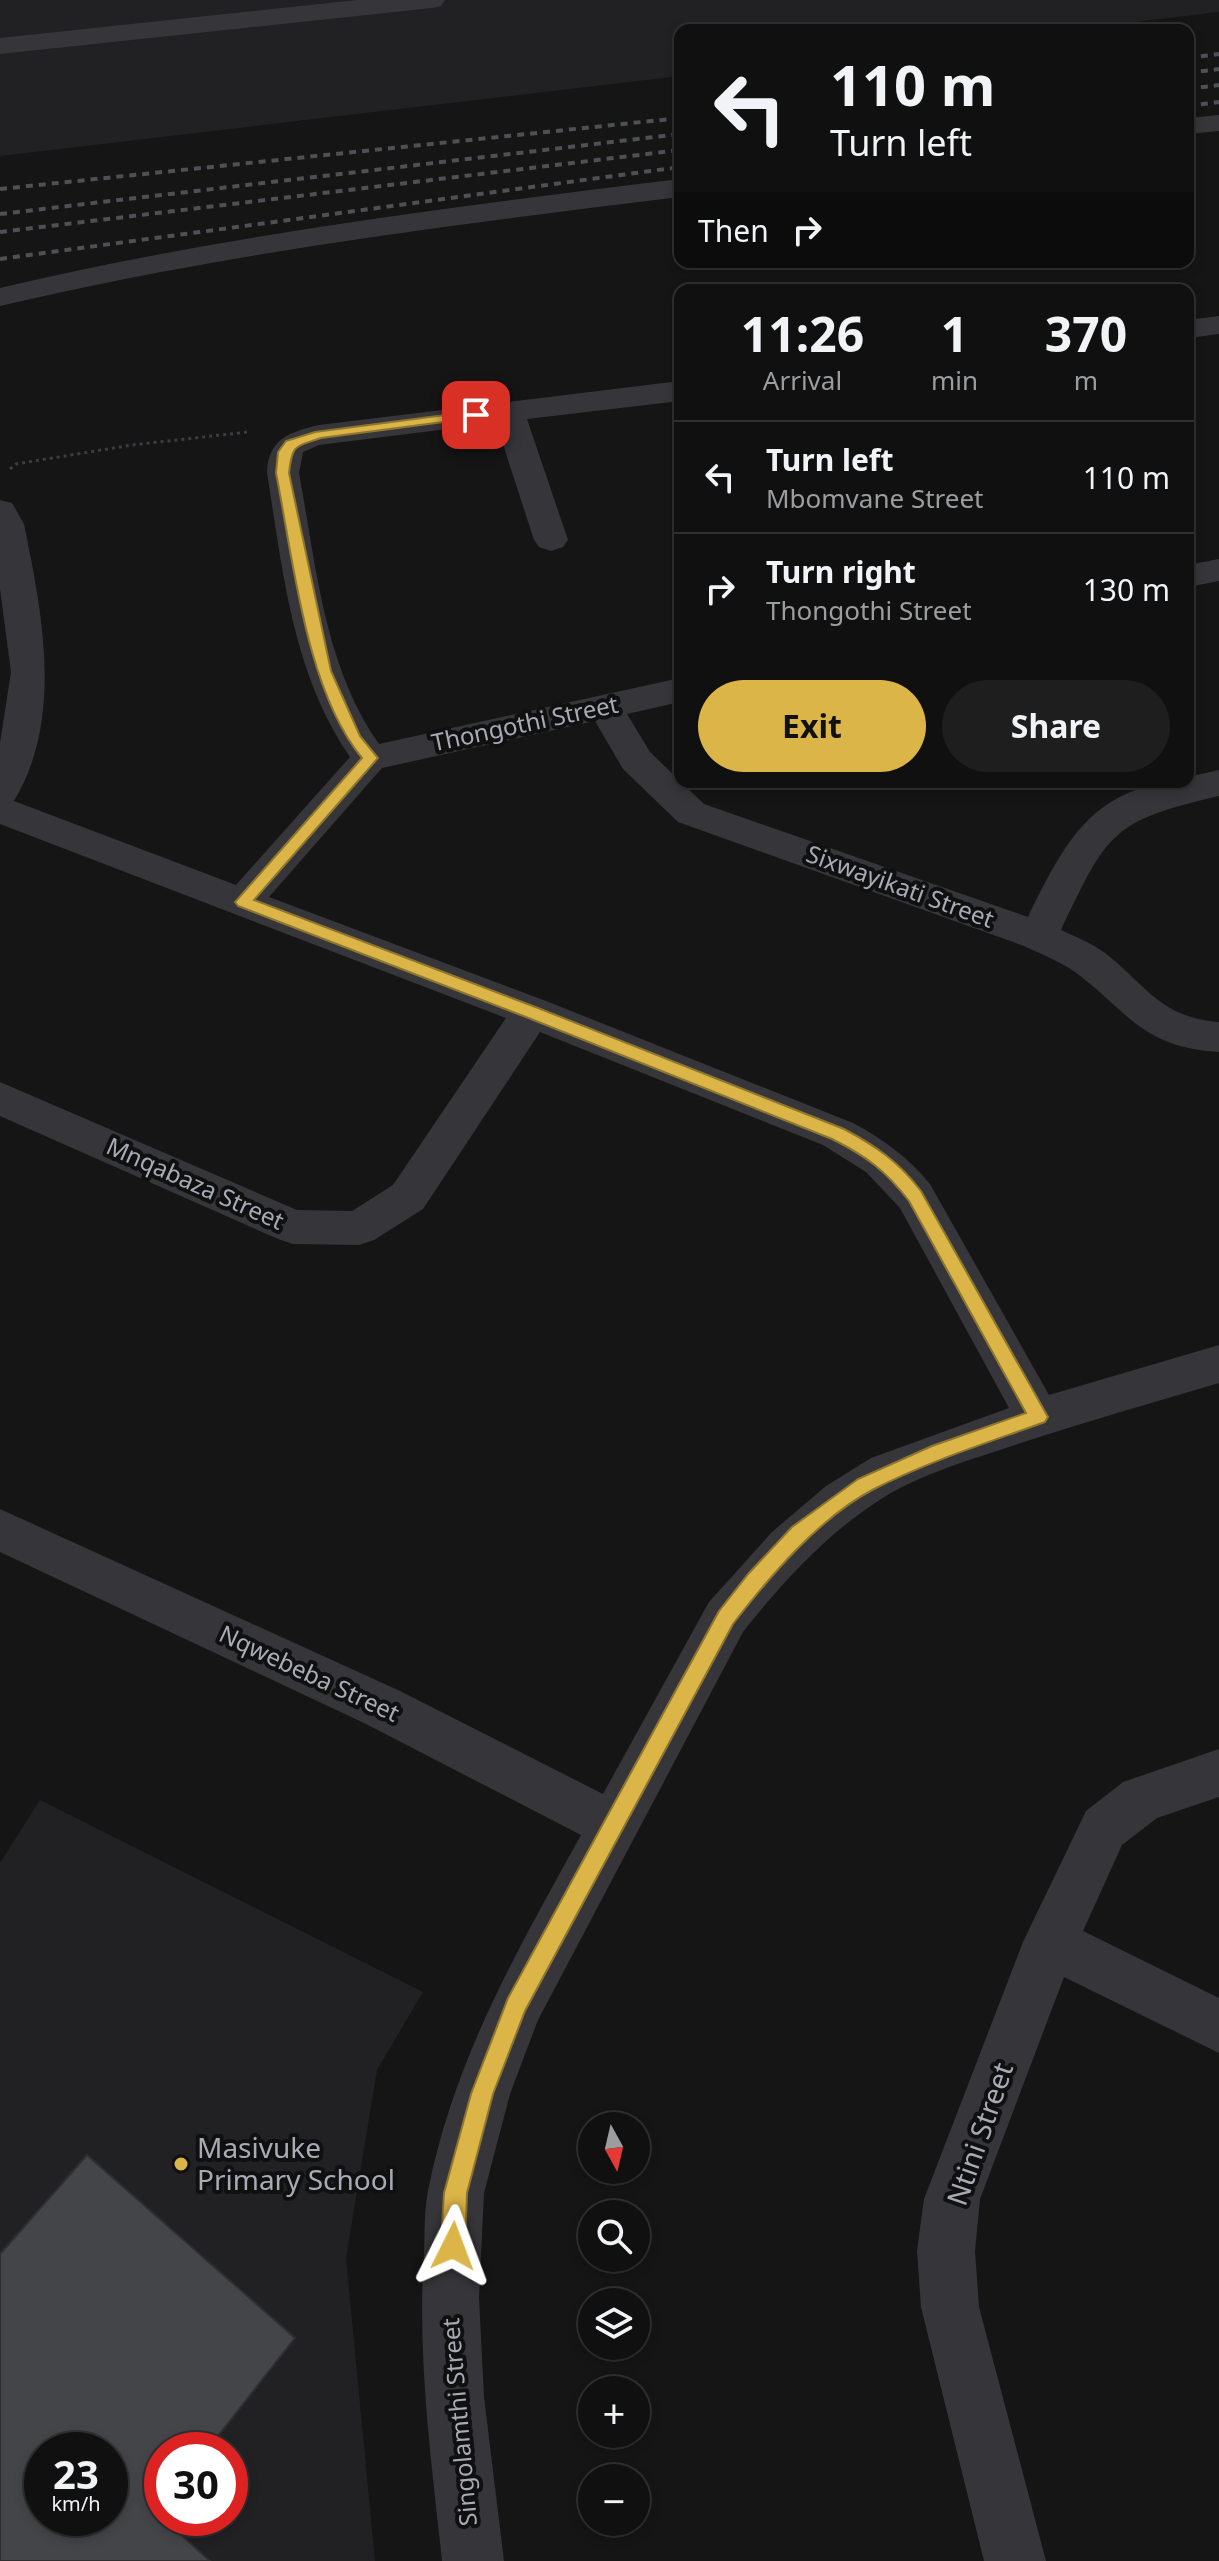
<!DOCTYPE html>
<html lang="en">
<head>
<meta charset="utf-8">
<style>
	:root { --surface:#101010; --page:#1e1e1e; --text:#f1f3f6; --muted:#9c9d9f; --line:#303030; --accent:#dbb548 }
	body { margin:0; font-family:"Noto Sans",sans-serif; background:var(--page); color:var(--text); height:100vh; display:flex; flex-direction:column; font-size:30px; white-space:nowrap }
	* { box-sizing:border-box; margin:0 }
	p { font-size:26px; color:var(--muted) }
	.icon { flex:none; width:44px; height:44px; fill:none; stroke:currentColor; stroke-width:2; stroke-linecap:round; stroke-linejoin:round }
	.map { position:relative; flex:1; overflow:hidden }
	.sheet { position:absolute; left:674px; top:284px; width:520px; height:504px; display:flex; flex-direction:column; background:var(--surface); border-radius:16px; box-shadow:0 4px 12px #0003,0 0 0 2px var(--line) }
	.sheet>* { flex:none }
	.banner { position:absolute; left:674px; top:24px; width:520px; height:244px; border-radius:16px; box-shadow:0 4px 12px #0003,0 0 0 2px var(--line); background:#101010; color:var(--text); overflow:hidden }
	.needle { width:52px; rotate:172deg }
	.tools { position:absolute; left:578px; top:2112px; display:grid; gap:16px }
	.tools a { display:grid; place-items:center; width:72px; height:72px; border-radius:50%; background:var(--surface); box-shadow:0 4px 12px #0003,0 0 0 2px var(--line); font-size:40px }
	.speed { position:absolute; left:24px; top:2432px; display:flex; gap:16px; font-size:40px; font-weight:700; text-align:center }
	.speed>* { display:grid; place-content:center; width:104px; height:104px; border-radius:50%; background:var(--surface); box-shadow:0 4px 12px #0003,0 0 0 2px var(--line); line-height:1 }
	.speed small { font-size:20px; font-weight:400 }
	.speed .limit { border:12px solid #d22; background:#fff; color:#111 }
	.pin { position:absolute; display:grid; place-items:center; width:68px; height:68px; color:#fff; margin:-34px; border-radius:16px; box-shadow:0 4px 12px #0006 }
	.me { position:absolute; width:88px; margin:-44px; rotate:3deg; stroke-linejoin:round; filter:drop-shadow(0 0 6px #0008) }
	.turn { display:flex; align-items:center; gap:28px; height:168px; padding:0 24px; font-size:36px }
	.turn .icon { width:104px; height:104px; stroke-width:2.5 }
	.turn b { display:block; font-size:56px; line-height:68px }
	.then { display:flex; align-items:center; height:76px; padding:0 24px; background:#0003; gap:16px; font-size:30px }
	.eta { display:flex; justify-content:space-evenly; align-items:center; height:136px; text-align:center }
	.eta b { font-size:48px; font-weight:700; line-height:56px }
	.button { display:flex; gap:16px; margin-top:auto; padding:16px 24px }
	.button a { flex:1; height:92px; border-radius:48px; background:var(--accent); color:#111; font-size:32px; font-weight:700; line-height:92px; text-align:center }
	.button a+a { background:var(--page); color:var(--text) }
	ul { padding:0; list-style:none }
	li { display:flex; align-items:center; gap:24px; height:112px; padding:0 24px; border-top:2px solid var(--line) }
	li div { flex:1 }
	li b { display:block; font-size:30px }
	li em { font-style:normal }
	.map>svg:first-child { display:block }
	.built { fill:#212123; fill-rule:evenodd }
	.building { fill:#444549; stroke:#2f2f32; stroke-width:2; fill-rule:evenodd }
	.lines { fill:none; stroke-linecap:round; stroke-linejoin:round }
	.path { stroke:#3c3d41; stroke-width:3; stroke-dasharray:3 4; stroke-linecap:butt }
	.minor { fill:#36363a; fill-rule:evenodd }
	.rail { stroke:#4f5055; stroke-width:4; stroke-dasharray:7 6; stroke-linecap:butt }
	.route { fill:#dbb548; stroke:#8e762f; stroke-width:2 }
	.poi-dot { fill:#dbb548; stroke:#101011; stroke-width:3 }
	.labels { text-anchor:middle; stroke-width:8; stroke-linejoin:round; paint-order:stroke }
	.street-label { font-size:24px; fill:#a8abb5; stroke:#101011 }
	.near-street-label { font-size:28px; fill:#a8abb5; stroke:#101011 }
	.near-poi-label { font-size:28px; fill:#a8abb5; stroke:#101011; text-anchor:start }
</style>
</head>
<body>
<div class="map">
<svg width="1219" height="2561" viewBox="0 0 1219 2561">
	<rect width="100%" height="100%" fill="#151516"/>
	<path class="built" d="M0 0H1219V12L1067 30H680V76L0 156Z
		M40 1800 423 1992 377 2070 346 2258 375 2561H0V1863ZM42 2450H110V2518H42ZM162 2450H230V2518H162Z"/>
	<path class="building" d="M87 2155 295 2338 207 2450H162V2507L157 2513 210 2561H0V2254ZM42 2450H110V2518H42Z"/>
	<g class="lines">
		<path class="path" d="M10 469 16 464 132 445 248 432"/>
		<path class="minor" d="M357 0H445L441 6 432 8 0 54V38Z
			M1219 115V131L1188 134V118Z
			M680 179V197C451 225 224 253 0 306V288C224 235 452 207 680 179Z
			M1219 316V334L1188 338V320Z
			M680 381V401L527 419 568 540 563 547 551 551 539 547 534 540 496 423 319 445 303 452 299 473C316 564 324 666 379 744L680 678V702L627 714 650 752 704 804 1028 917C1064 843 1095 782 1188 782V777L1219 770V796C1111 821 1108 832 1061 930 1076 937 1092 943 1105 953 1146 985 1161 1018 1219 1022V1052C1141 1047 1130 1013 1075 972 1059 961 1041 954 1024 946L678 822 623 769 595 721 382 768 269 897 546 1001 853 1123C883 1139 908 1157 930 1184L1049 1395 1219 1345V1383C1145 1405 1070 1426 997 1451 960 1463 922 1475 889 1494 831 1529 784 1580 743 1632L538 2020 510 2094 484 2193 479 2298 484 2397 504 2561H442C431 2458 417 2356 424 2252 425 2232 424 2211 428 2191 454 2059 517 1951 581 1835L364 1723 0 1552V1509L400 1691 603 1794 709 1602 772 1532 826 1486 871 1458 1009 1408 900 1208 866 1172 823 1145 540 1032 423 1209 374 1240 359 1245 293 1244 278 1239 0 1116V1082L297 1210 352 1211 393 1185 506 1018 0 824V743L11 672 0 589V500L12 503 24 524C42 613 64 718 14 801L236 885 350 757C292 673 283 571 267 473 268 439 289 432 319 425Z
			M1219 559V581L1188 587V565Z
			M1219 1749V1797L1157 1818 1122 1845 1083 1931 1219 1998V2053L1064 1977 980 2199 975 2251 979 2307 1046 2561H984L921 2307 917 2251 924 2199 1023 1942 1086 1811 1123 1782Z"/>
		<path class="rail" d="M1188 58 1219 54
			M1188 73 1219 69
			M1188 89 1219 85
			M1188 106 1219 102
			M0 189 680 118
			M0 214 680 134
			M0 232 680 150
			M0 259 680 167"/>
	</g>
	<path class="route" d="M476 411 481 412V417L321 438C295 447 292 444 289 473L331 671 360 736 378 758 254 900 538 1008 844 1129C876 1146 899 1162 921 1191L1048 1417 1045 1422C987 1443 929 1461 874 1489 820 1517 770 1576 733 1624L525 2011 493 2094 467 2193 465 2246 461 2254 453 2258 444 2254 441 2246 444 2193 471 2094 508 1998 719 1611 749 1573 792 1527 858 1479 932 1446 1026 1413 909 1201C885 1170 866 1156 832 1139L526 1017 238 906 235 902 362 758C306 691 293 558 276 473L278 452 286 441 315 432Z"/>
	<circle class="poi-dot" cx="181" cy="2164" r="8"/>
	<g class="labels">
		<g class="street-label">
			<text transform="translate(525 724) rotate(-12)" y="8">Thongothi Street</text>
			<text transform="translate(900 887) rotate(20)" y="8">Sixwayikati Street</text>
			<text transform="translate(195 1184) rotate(24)" y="8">Mnqabaza Street</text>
			<text transform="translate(309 1674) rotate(25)" y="8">Nqwebeba Street</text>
			<text transform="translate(460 2422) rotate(-95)" y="8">Singolamthi Street</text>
		</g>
		<g class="near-street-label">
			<text transform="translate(980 2134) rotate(-71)" y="10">Ntini Street</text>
		</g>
		<g class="near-poi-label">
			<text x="197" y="2158">Masivuke<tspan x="197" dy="32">Primary School</tspan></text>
		</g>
	</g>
</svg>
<div class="tools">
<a><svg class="needle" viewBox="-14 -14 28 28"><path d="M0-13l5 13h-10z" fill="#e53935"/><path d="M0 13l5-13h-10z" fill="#9c9d9f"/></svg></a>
<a><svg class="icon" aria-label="search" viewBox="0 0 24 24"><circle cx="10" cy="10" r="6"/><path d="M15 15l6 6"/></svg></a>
<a><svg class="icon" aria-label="layers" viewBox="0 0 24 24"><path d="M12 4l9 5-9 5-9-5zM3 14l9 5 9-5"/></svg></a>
<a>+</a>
<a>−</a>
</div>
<div class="speed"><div>23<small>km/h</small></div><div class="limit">30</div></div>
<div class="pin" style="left:476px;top:415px;background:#d93025"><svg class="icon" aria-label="arrive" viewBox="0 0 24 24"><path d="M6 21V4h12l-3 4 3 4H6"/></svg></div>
<svg class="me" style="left:453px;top:2246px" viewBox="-20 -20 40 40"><path d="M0-17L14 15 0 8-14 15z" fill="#dbb548" stroke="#fff" stroke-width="4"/></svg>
<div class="banner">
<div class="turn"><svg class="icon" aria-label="left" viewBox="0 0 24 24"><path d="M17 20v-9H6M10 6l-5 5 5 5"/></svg><div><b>110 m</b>Turn left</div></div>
<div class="then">Then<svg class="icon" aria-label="right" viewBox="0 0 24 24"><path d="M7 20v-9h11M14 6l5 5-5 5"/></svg></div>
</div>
<section class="sheet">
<div class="eta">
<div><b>11:26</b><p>Arrival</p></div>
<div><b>1</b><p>min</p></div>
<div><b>370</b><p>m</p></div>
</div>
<ul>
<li><svg class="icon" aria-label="left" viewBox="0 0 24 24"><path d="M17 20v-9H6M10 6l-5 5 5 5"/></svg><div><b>Turn left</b><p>Mbomvane Street</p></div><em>110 m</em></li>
<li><svg class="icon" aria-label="right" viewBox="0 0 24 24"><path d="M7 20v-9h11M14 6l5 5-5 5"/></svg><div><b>Turn right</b><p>Thongothi Street</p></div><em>130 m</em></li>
</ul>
<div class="button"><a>Exit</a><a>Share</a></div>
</section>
</div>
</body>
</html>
